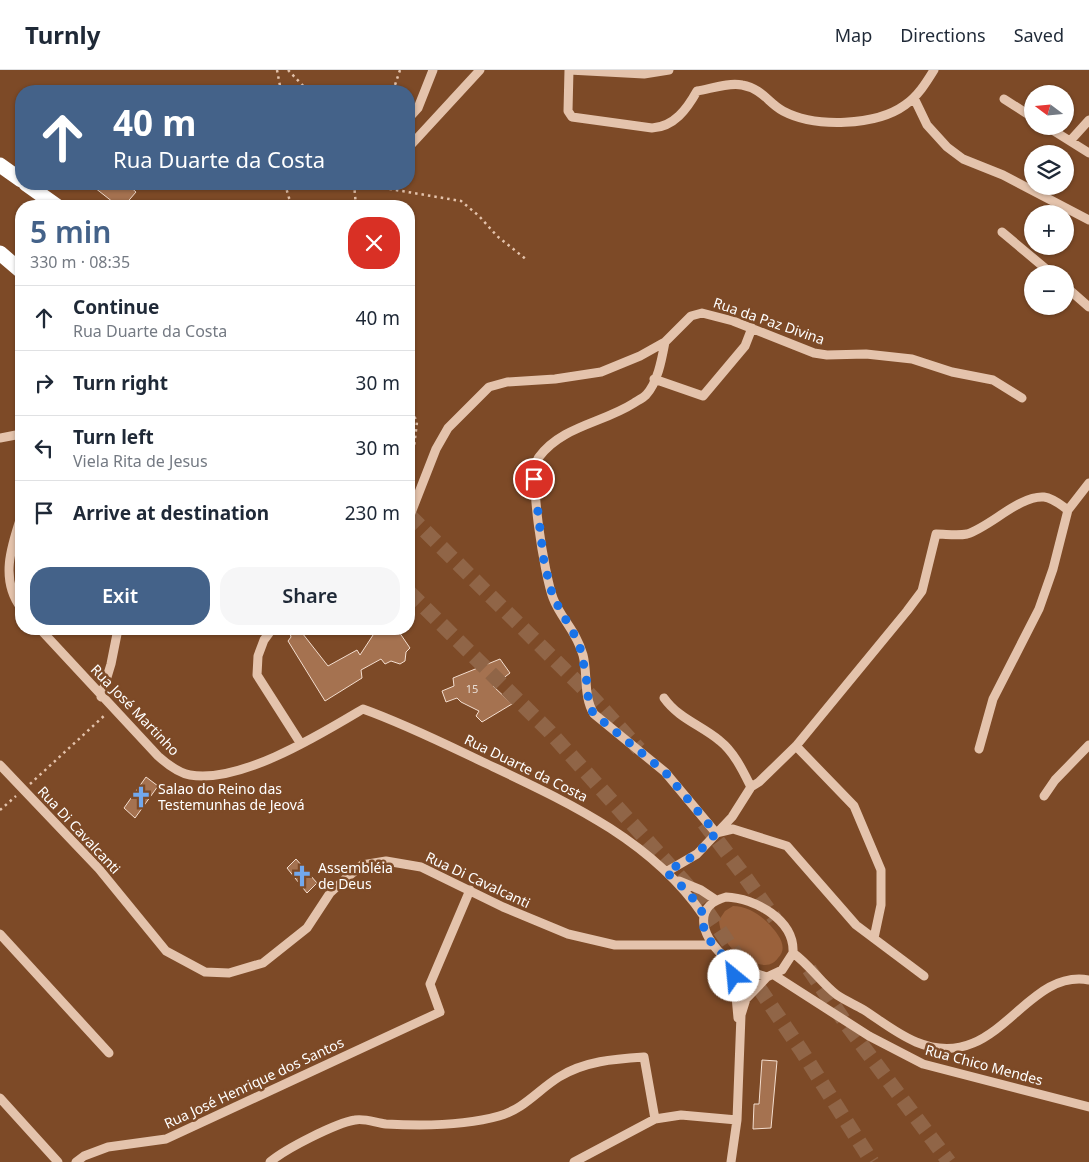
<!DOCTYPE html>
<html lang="en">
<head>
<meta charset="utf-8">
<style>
	:root { --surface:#fff; --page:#f6f6f7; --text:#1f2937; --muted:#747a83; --line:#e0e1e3; --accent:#446289 }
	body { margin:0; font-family:"Noto Sans",sans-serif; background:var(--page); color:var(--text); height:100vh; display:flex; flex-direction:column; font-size:19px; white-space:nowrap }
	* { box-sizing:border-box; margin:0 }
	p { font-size:16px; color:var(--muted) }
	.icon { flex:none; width:28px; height:28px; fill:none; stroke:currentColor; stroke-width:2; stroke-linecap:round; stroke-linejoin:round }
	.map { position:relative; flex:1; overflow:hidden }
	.drawer { position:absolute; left:15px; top:130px; width:400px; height:435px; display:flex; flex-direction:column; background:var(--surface); border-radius:20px; box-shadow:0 1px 4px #0004 }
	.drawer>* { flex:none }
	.top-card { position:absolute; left:15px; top:15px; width:400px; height:105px; border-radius:20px; box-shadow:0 1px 4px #0004; background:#446289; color:#fff; overflow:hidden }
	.needle { width:32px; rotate:286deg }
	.fabs { position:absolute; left:1024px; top:15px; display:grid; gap:10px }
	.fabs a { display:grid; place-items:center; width:50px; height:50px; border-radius:50%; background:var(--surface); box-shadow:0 1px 4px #0004; font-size:25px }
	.pin { position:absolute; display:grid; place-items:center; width:42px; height:42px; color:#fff; margin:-21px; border:2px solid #fff; border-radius:50%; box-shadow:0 1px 5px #0007 }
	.me { position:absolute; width:55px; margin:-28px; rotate:332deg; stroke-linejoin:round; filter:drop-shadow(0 0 4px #0008) }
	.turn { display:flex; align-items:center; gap:18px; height:105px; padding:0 15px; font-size:22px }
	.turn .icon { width:65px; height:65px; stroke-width:2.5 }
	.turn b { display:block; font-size:35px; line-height:42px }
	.round { display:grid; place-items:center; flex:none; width:52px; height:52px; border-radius:20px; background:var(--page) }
	.head { display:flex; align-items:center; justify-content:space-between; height:85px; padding:0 15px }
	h1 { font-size:30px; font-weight:600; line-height:38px; color:var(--accent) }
	.action { display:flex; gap:10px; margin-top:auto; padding:10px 15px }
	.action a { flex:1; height:58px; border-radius:20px; background:var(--accent); color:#fff; font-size:20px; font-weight:600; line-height:58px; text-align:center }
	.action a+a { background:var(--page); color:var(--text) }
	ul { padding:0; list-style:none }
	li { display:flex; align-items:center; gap:15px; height:65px; padding:0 15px; border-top:1px solid var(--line) }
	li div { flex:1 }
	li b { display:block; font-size:19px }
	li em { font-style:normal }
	header { display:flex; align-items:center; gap:30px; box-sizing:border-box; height:70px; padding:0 25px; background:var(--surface); border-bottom:1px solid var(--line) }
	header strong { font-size:24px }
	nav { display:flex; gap:28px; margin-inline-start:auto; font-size:18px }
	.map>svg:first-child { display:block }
	.green { fill:#9a613b }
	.building { fill:#a57250; stroke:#f4decf }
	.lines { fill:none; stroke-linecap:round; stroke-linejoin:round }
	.highway-tunnel { stroke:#906547; stroke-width:15; stroke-dasharray:15 8; stroke-linecap:butt }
	.path { stroke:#e4c3ac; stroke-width:2.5; stroke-dasharray:2.5 4; stroke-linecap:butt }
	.minor { stroke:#e4c3ac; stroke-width:9 }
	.highway { stroke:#fff; stroke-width:15 }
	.route { stroke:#1a73e8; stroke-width:9; stroke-dasharray:0 16.2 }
	.labels { text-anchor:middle; stroke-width:5; stroke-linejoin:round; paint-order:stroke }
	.number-label { font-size:11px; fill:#e8dcd3 }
	.street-label { font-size:14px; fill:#fff; stroke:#7d4a27 }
	.poi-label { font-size:14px; fill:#fff; stroke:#7d4a27; text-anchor:start }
</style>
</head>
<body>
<header>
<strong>Turnly</strong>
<nav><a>Map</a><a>Directions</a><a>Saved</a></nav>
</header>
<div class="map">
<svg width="1089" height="1092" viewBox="0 0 1089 1092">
	<rect width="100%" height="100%" fill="#7d4a27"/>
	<path class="green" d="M733 836C747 836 761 845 770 855 778 864 789 877 778 888 775 892 771 895 765 895 742 893 720 873 719 850L725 841Z"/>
	<path class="building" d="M90 114H127L136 122 124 136H118Z
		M299 559 328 596 357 580 360 585 375 562 381 559H397L410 578 406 582 405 591 400 594 391 591 385 594 381 589 361 600 362 608 325 631 288 571 291 567 290 563Z
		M500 589 510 603 493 616 512 634 482 652 476 646 479 641 461 632 457 628 446 632 442 621 454 616 453 608Z
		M146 707 158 716 135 748 124 738Z
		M296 789 317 813 307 823 287 798Z
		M762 990 777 991 771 1058 753 1059 754 1034H759Z"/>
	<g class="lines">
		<path class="highway-tunnel" d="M409 445 591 626 639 679
			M409 522 549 661 696 825 801 980 872 1092
			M704 753 743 804 775 849
			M809 899 847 955 949 1092"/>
		<path class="path" d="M277 0 281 21
			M288 0 308 21
			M393 21 400 0
			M285 114 289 128 294 136
			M354 114 356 136
			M385 114 390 119 461 131 479 146 497 166 527 190
			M409 335 417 352 409 419
			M30 714 105 645
			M0 740 16 726"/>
		<path class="minor" d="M569 0 568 41 572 47 652 58C674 57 687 39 697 21 710 19 729 12 742 15 763 19 768 33 783 41 815 58 876 56 905 35 918 26 926 13 934 0
			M569 0 644 4 669 0
			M914 28 927 55 947 77 963 89 1003 105 1089 150
			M1004 29 1032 47
			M409 48 418 38 433 0
			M1046 56 1089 83
			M1070 71 1089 50
			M409 77 480 0
			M1002 162 1052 204
			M1065 216 1089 237
			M665 272C662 288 658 312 646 325 643 328 637 331 634 333 603 353 562 356 539 387 527 403 545 507 553 528 561 549 576 560 583 585 588 604 583 627 594 644L665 702 716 763
			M654 309 703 326 745 276 752 258
			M0 368 21 364
			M21 447C11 477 0 510 21 538
			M409 448 436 379 448 358 489 317 507 312 555 309 601 302 640 286 665 272 691 246 702 243 733 251 814 283 827 285 866 284 912 289 952 302 993 310 1022 328
			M40 559 158 686C167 694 178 703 190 705 240 714 321 664 363 639 405 654 445 674 485 693 565 731 651 769 703 845
			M272 559 264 570 258 586 257 605 301 674
			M101 627 111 594 118 559
			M664 628C679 649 701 655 720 671 734 682 743 701 751 717
			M796 676 854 736 881 800V835L874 868
			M979 679 993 629 1039 539 1053 499 1068 440 1089 413
			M0 695 99 799 166 881 205 902 229 903 263 893 307 858 330 823 344 810 362 795 386 791 421 797 503 837 568 864 615 875H713
			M1044 726 1055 710 1089 675
			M716 763 733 759 787 776 856 855 924 906
			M666 802 697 784 732 747 751 717 759 712 796 676 907 541 922 521 936 464C946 464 957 466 967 464 990 457 1020 425 1044 427 1053 428 1061 435 1068 440
			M679 811 701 820 716 830
			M726 827C755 828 795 850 793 883L782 900 767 907C752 903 740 898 727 889 704 871 689 837 726 827Z
			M0 864 109 983
			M793 883C810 895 821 913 837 925 846 931 856 935 864 940 881 951 897 964 916 972 998 1006 1023 898 1089 910
			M733 893 738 948
			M774 905 869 966 923 994 1089 1037
			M0 1028 58 1092
			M76 1092 84 1086 108 1077 166 1069 440 942 430 914 470 820
			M270 1092C285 1079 336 1053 355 1050 365 1048 376 1053 386 1054 422 1056 464 1056 499 1046 524 1039 538 1020 559 1007 585 991 614 989 644 987L655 1049
			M574 1092 655 1049 681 1045 737 1050
			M731 1092 737 1050 741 945 746 929 767 907"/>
		<path class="highway" d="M0 95 21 110
			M26 114 57 136
			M0 183 21 201"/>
	</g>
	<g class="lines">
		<path class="route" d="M534 409 544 492 553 527 579 573 586 605 589 636 594 644 665 702 716 763 697 784 666 802C679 813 694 827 702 842 704 846 702 849 703 854 706 870 720 884 733 893L734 906"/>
	</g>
	<defs>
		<g id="church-bare" transform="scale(1.725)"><path d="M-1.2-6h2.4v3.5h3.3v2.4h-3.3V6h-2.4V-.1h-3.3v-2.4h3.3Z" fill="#72a8ed" stroke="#7d4a27" stroke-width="2.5" paint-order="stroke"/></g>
	</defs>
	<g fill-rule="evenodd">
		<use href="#church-bare" x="141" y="727"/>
		<use href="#church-bare" x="302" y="806"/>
	</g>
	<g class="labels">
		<g class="number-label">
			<text x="472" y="623">15</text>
		</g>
		<g class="street-label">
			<text transform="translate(769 251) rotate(19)" y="5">Rua da Paz Divina</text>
			<text transform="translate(135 640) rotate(46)" y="5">Rua José Martinho</text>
			<text transform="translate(526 698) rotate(26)" y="5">Rua Duarte da Costa</text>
			<text transform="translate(79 760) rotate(47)" y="5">Rua Di Cavalcanti</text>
			<text transform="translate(478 810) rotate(25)" y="5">Rua Di Cavalcanti</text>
			<text transform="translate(984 995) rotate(15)" y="5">Rua Chico Mendes</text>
			<text transform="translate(254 1013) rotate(-25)" y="5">Rua José Henrique dos Santos</text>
		</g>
		<g class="poi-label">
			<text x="158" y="724">Salao do Reino das<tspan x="158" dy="16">Testemunhas de Jeová</tspan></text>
			<text x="318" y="803">Assembléia<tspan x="318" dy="16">de Deus</tspan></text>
		</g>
	</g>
</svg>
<div class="fabs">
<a><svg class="needle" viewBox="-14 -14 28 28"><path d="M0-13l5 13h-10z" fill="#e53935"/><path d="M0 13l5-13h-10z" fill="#747a83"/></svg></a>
<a><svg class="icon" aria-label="layers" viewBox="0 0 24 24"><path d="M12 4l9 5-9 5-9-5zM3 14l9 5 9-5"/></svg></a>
<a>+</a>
<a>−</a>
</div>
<div class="pin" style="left:534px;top:409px;background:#d93025"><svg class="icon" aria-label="arrive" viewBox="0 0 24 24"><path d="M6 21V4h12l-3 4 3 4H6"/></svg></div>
<svg class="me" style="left:734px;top:906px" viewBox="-20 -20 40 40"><circle r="19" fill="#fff"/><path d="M0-13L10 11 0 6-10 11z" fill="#1a73e8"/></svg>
<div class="top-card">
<div class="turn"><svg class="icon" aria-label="ahead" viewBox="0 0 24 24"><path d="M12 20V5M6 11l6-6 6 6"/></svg><div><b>40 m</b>Rua Duarte da Costa</div></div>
</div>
<section class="drawer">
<div class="head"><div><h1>5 min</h1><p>330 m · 08:35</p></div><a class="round" style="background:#d93025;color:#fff"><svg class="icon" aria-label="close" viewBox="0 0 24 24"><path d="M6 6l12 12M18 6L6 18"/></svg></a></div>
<ul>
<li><svg class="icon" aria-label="ahead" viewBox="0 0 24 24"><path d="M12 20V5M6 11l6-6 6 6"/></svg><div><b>Continue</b><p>Rua Duarte da Costa</p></div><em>40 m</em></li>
<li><svg class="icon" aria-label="right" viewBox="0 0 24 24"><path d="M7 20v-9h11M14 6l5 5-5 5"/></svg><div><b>Turn right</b></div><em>30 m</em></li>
<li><svg class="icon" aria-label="left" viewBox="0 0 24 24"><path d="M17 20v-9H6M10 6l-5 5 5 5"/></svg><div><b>Turn left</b><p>Viela Rita de Jesus</p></div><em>30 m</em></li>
<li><svg class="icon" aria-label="arrive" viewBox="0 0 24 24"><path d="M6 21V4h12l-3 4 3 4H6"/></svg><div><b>Arrive at destination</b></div><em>230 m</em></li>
</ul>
<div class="action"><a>Exit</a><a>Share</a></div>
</section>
</div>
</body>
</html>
